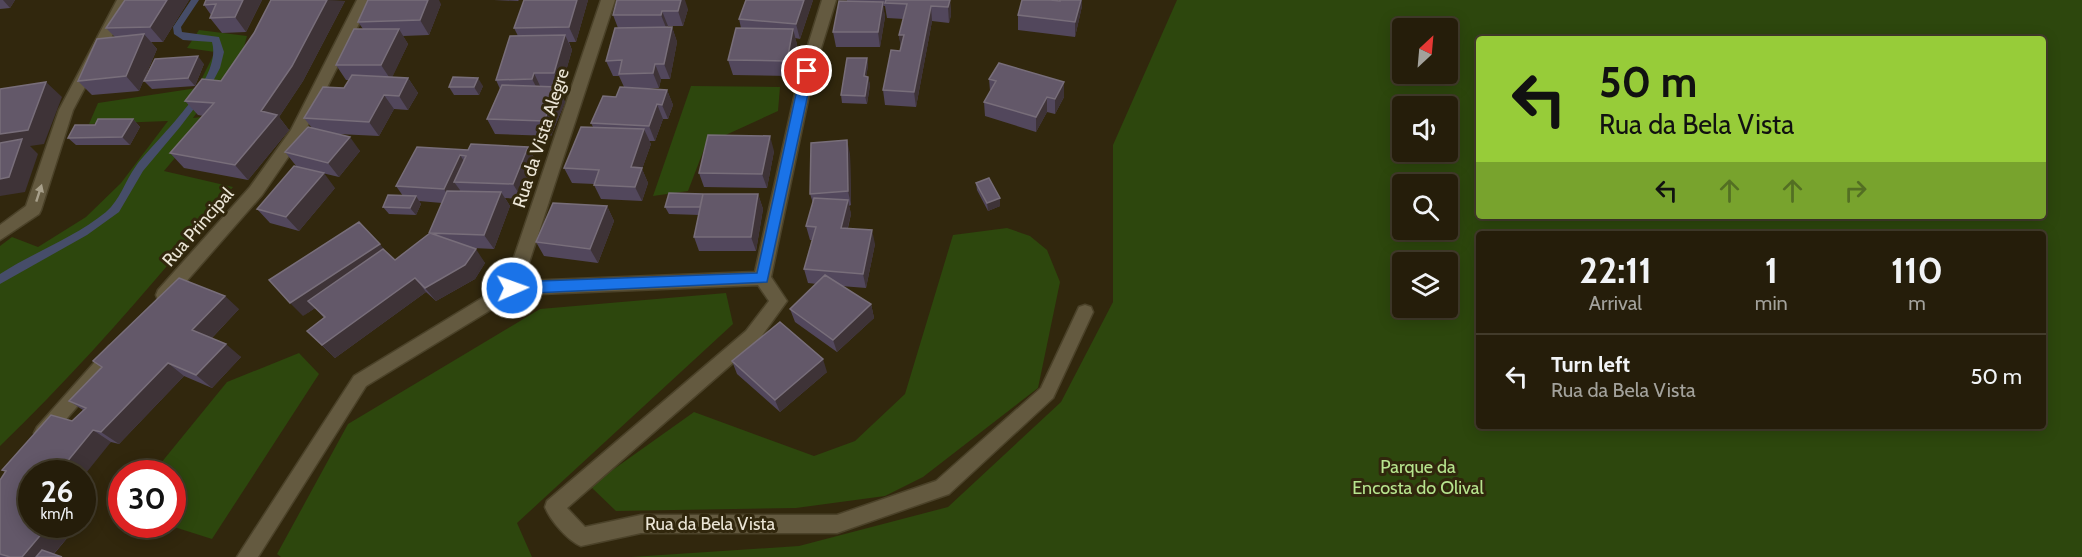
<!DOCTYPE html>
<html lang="en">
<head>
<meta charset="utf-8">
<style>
	:root { --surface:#251d0a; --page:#312a18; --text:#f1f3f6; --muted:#a3a29c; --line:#423b2b }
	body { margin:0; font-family:Cabin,sans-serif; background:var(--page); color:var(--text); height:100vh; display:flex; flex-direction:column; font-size:22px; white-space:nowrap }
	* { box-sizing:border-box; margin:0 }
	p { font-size:20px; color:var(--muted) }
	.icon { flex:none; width:33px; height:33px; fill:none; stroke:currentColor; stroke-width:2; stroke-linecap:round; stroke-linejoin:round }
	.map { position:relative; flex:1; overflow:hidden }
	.details { position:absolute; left:1476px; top:231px; width:570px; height:198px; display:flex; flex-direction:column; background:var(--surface); border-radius:6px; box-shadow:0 3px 15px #0003,0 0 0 2px var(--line) }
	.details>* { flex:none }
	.banner { position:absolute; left:1476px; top:36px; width:570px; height:183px; border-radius:6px; box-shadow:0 3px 15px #0003,0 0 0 2px var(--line); background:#97cc39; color:#111; overflow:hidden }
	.needle { width:39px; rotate:26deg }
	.controls { position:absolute; left:1392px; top:18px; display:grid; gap:12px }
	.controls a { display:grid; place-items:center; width:66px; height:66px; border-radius:6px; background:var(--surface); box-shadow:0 3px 15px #0003,0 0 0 2px var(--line); font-size:30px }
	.speed { position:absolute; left:18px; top:460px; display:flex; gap:12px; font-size:30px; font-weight:700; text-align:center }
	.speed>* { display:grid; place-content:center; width:78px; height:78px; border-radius:50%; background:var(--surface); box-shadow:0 3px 15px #0003,0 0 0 2px var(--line); line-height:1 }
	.speed small { font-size:15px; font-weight:400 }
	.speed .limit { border:9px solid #d22; background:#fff; color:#111 }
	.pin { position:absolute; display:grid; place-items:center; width:51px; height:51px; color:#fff; margin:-26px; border:3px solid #fff; border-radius:50%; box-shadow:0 2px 6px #0007 }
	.me { position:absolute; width:66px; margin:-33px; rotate:88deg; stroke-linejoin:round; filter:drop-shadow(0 0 4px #0008) }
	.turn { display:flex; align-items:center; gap:21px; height:126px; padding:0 24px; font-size:27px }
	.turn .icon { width:78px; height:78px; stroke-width:2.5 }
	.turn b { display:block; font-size:42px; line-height:51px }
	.lanes { display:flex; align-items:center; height:57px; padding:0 24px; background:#0003; justify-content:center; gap:30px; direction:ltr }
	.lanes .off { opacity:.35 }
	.eta { display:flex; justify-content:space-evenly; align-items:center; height:102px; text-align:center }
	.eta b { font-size:36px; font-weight:700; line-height:42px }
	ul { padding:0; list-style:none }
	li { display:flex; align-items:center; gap:18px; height:84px; padding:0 24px; border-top:2px solid var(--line) }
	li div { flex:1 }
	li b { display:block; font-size:22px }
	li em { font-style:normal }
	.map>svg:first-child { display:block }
	.green { fill:#2d470d; fill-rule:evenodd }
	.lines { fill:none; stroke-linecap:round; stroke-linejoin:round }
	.stream { fill:#464d69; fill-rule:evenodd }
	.minor-casing { stroke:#4b4229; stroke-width:3 }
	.minor { fill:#645a40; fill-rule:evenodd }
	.wall { fill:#52475c }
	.shaded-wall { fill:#3e3337 }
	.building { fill:#635869; stroke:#786e7a; stroke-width:1.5 }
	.oneway { fill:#a8a08b }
	.route { fill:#1a73e8; stroke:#114b97; stroke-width:1.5 }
	.labels { text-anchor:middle; stroke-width:6; stroke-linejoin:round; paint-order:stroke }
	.street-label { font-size:18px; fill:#ebe5d6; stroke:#31270d }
	.park-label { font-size:18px; fill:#b7e48e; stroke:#31270d }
</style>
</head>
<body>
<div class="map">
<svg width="2082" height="557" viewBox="0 0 2082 557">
	<rect width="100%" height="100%" fill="#31270d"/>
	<path class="green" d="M1177 0H2082V557H631L799 546 948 507 1061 402 1113 302V145ZM1402 28H1448V74H1402ZM1479 39H2043V216H1479ZM1402 106H1448V152H1402ZM1402 184H1448V230H1402ZM1479 234H2043V426H1479ZM1402 262H1448V308H1402Z
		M199 30 247 36 236 76 215 87 193 118 210 116 164 171 233 187C159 277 84 365 0 446V246L12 237 38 247 86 217 121 183 168 121 89 124 98 103 197 88 215 52 187 48Z
		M691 86 780 87 778 111 706 144 688 191 653 196Z
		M1007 228 1030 236 1047 250 1060 282 1038 388 923 477 885 496 796 508 616 511 590 486 694 412 814 456 855 441 905 394 953 235Z
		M726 293 733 324 517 523 532 557H281L277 554 348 424 540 309Z
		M299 353 319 374 212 539 168 525H172V474H152L227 382Z"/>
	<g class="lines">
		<path class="stream" d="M191 0H199L181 27 182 32 219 37 224 52 220 68 209 89 180 127 143 171 119 212 87 235 0 284V274C34 252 74 238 106 212 120 200 125 181 136 166 158 137 223 80 212 42L183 40 174 34 173 27Z"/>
		<g class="minor-casing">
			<path id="minor" d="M117 0H131L73 110 41 210 39 214 0 240V225L26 206 59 110Z
				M357 0H371L302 137 262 195 170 300 164 302 158 300 156 295 158 290 250 187 291 130Z
				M601 0H615L523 281 755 272 800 71 822 0H836L814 71 771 277 787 301 758 341 567 508 585 527 641 515H837L936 481 1041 388 1079 307 1085 305 1091 307 1093 312 1053 398 949 494 837 533H641L581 546C568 541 550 520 545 507L547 501 746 331 769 301 758 285 515 295 366 386 258 557H237L354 376 505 284Z
				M115 344 121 346 124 351 121 356 49 439 43 441 37 439 34 433 37 427 109 346Z"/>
		</g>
		<use href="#minor" class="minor"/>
	</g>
	<path class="wall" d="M0 0H15L10 8 0 9Z
		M189 0 163 42H151L157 49 139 91 92 95 78 81 115 37 106 28Z
		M262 0 246 32 222 33 210 18 211 15 204 5Z
		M271 0 345 1 303 81 279 117 289 130 248 180 184 168 170 153 203 116 198 115 185 101 221 81 254 33Z
		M494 0H519L518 1Z
		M524 0H588L576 42H569L572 50 561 88H558L565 102 551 136 495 134 487 119 500 89 496 80 518 36 514 28Z
		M813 0 800 39 795 38 797 44 790 76 733 75 728 60 741 28 739 19Z
		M847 0H950L951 15 949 23 932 21 916 107 885 105 883 90 900 51 901 48 899 35 904 19 887 18 885 6H883L885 17 880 47H836L833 32 847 2Z
		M1060 0H1082V6L1075 37 1018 30V15L1060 1Z
		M441 4 429 35 403 36 408 44 392 77 408 78 418 93 408 110 394 109 379 136 338 134 360 151 339 177 297 167 285 152 312 128 304 118 344 88 349 80H346L336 65 363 29 358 22Z
		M688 9 683 26H668V27H672L677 42 670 79H661L659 88H643L667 90 673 105 668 119H663L655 141H649L651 144 642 169 648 183 642 201 601 199 594 185V184L572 183 564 168 593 127 591 123 624 87 619 76H613L606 61 618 28 613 15Z
		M867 58 868 66 866 76 868 77 870 85 867 104 842 103 841 95Z
		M204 64 195 86 152 89 144 81Z
		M989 79 1064 82V97L1055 114 1047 112 1036 132 985 116 984 102 990 91Z
		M483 86 479 95H454L449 87Z
		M133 119 140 127 130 145H76L68 138Z
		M528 147 536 161 522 199 505 198 510 206 494 249 473 248 485 263 475 279 436 301 426 292 335 358 307 331 324 318 315 308 303 316 387 252 395 260 430 233 442 203 419 201 421 204 416 215 389 214 383 207 403 196 396 186 468 150Z
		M774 151 767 188 704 187 699 173Z
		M850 154 851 205 849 206 851 214 848 228 875 244 866 288 841 286 871 304 874 318 837 352 795 322 790 309 817 284 808 283 804 269 812 240H810L806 226 813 203 810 194Z
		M976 183 1000 198V206L988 211 977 190Z
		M335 188 299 231 270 223 257 209Z
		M703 194H758L763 209 756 251H699L694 237 699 215 669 214 665 207Z
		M607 206 614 221 598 263 544 256 536 242Z
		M239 309 212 338 241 357 212 388 184 376 119 444 111 442 32 474 78 525 54 554 62 557H0V480L6 472 2 470 72 421 83 410 69 401 102 368 93 361Z
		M732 361 827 372 780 412 737 374Z"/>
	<path class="shaded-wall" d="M3 0H15L10 8Z
		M167 0H189L163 42 150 27Z
		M243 0H262L246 32 235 17Z
		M327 0 345 1 303 81 279 117 289 130 248 180 235 165 261 111Z
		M428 0H439L441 4 429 35 420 20Z
		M577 0H588L576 42 569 27Z
		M681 0H685L688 9 683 26 678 11Z
		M804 0H813L800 39 796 24Z
		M950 0 951 15 949 23 948 7Z
		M1081 0H1082V6L1075 37V22Z
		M883 2 885 17 880 47 878 32Z
		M931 6 932 21 916 107 914 92Z
		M662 11 668 26 667 30 661 15Z
		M672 27 677 42 670 79 664 64Z
		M399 29 408 44 391 80 381 65Z
		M793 29 797 44 790 76 787 61Z
		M144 34 157 49 139 91 126 76Z
		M565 35 572 50 561 88 554 73Z
		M899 35H904L901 50Z
		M198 56 204 64 195 86 188 78Z
		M867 58 868 66 865 84 864 76Z
		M655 64 661 79 659 88 653 73Z
		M534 73 541 88 540 94 532 79Z
		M868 77 870 85 867 104 865 96Z
		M408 78 418 93 408 110 399 96Z
		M478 78 483 86 479 95 474 87Z
		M46 82 62 97 44 144 30 146 38 154 25 192 0 196V134Z
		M1064 82V97L1055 114V99Z
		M558 87 565 102 551 136 544 121Z
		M667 90 673 105 668 119 662 105Z
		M384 95 394 109 379 136 369 122Z
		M1047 97V112L1036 132V117Z
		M657 104 663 119 655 141 649 126Z
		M133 119 140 127 130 145 122 137Z
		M644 129 651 144 642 169 648 183 642 201 635 187 631 167Z
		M770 136 774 151 767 188 762 174Z
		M350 137 360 151 339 177 328 163Z
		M847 140 850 154 851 205 848 191Z
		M528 147 536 161 522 199 513 184Z
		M460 155 470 170 454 182 460 190 453 204 444 189Z
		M324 173 335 188 299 231 286 217Z
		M501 192 510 206 494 249 484 235Z
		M758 194 763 209 756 251 751 237Z
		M416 196 421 204 416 215 410 208Z
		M1000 198V206L988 211 987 203Z
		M848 200 851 214 844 242 841 228Z
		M607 206 614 221 598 263 590 249Z
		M872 230 875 244 866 288 863 274Z
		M380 244 391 258 308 301 315 308 303 316 290 303Z
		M476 249 485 263 475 279 436 301 425 288Z
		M415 278 426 292 335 358 322 345Z
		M225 296 239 309 207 343 192 330Z
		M871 304 874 318 837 352 833 340Z
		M226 344 241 357 212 388 196 375Z
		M823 359 827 372 780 412 775 400Z
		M168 363 184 376 119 444 101 432Z
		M93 430 111 442 82 478V474H57Z
		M82 505 90 510 82 519Z
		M49 525H78L51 557H22Z"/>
	<path class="building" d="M125 0H167L150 27 106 28Z
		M206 0H243L235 17 210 18 216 4 204 5Z
		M271 0H327L292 66 261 111 277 115 235 165 170 153 214 103 185 101 202 79 221 81 254 33Z
		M368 0H428L420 20 358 22Z
		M524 0H577L569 27 514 28Z
		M617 0H681L678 11H662L661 15H613Z
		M746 0H804L796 24 739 19Z
		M886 0H950L948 7 931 6 914 92 883 90 891 50 900 51 904 35H899L907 4 885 3Z
		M1022 0H1050L1060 1V0H1081L1075 22 1018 15Z
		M839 1 883 2 878 32H833Z
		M672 27 664 64H655L653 73 619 74 622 60 606 61 615 28Z
		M736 28 793 29 787 61 728 60Z
		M354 29H399L381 65H336Z
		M144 34 126 76 78 81 97 39Z
		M565 35 554 73H534L532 79 496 80 510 36Z
		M198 56 188 78 144 81 155 59Z
		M847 58H867L864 76 868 77 865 96 841 95Z
		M999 63 1064 82 1055 99 1047 97 1036 117 984 102 996 81 989 79Z
		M352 75 408 78 399 96 384 95 369 122 304 118 323 87 344 88Z
		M453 77 478 78 474 87H449Z
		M46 82 28 130 0 134V89Z
		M502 85 558 87 544 121 487 119Z
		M620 87 667 90 662 105 657 104 649 126 591 123 603 96 616 97Z
		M98 119H133L122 137 68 138 75 125H95Z
		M308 127 350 137 328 163 285 152Z
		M581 127 644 129 631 167 642 168 635 187 594 185 599 170 564 168Z
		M708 135 770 136 762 174 699 173Z
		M22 139 9 177 0 179V143Z
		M847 140 848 191 810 194 811 143Z
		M471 144 528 147 513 184 454 182 466 156 460 155 444 189 396 186 417 147 468 150Z
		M294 166 324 173 286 217 257 209Z
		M989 178 1000 198 987 203 976 183Z
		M447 191 501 192 484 235 429 233Z
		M669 193 703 194 700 207H665Z
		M703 194H758L751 237H694Z
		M388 195 416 196 410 208 383 207Z
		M814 198 848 200 841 228 872 230 863 274 804 269 816 227 806 226Z
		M553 203 607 206 590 249 536 242Z
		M359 222 380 244 290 303 269 280Z
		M430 233 476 249 465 265 425 288 415 278 322 345 307 331 325 317 308 301 383 249 395 260Z
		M825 275 871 304 833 340 790 309Z
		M179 278 225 296 192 330 226 344 196 375 168 363 101 432 93 430 57 474H32V525H49L22 557H10L0 554V480L6 471 2 470 51 415 72 421 86 408 69 401 102 367 93 361Z
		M780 322 823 359 775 400 732 361Z
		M42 550 62 557H36Z"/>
	<defs><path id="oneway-solid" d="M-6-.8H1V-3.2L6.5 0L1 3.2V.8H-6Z" transform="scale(1.5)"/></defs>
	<use class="oneway" href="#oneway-solid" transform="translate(39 193) rotate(-72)"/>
	<path class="route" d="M807 67 813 71 767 282 512 294 507 292 505 288 507 284 512 282 757 273 801 71Z"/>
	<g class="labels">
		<g class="street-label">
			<text transform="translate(541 138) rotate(-72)" y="6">Rua da Vista Alegre</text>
			<text transform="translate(198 227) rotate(-49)" y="6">Rua Principal</text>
			<text x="710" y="530">Rua da Bela Vista</text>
		</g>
		<g class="park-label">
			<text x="1418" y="473">Parque da<tspan x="1418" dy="21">Encosta do Olival</tspan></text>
		</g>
	</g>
</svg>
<div class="controls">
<a><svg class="needle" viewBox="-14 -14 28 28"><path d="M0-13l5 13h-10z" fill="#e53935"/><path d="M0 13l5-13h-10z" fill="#a3a29c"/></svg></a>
<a><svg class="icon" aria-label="sound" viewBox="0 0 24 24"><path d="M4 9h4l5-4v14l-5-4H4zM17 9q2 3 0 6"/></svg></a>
<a><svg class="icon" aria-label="search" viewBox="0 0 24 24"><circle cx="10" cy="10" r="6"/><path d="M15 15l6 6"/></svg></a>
<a><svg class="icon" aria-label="layers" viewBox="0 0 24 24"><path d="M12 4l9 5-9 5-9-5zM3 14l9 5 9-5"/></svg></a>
</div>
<div class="speed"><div>26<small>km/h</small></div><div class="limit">30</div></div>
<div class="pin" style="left:807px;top:71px;background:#d93025"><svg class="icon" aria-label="arrive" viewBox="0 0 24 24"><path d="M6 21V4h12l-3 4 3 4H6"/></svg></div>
<svg class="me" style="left:512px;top:288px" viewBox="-20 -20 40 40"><circle r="17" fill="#1a73e8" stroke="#fff" stroke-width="3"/><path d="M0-11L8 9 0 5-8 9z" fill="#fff"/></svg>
<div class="banner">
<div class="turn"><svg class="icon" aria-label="left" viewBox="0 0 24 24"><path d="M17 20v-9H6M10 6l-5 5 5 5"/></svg><div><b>50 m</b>Rua da Bela Vista</div></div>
<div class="lanes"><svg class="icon" aria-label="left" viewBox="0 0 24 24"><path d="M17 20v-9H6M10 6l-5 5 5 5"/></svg><svg class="icon off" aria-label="ahead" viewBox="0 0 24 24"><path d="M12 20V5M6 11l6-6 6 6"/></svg><svg class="icon off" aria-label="ahead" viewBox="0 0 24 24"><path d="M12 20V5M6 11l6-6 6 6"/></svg><svg class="icon off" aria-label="right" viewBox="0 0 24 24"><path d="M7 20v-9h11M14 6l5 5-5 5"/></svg></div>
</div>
<section class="details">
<div class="eta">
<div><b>22:11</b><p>Arrival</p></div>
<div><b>1</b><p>min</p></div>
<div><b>110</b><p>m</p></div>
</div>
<ul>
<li><svg class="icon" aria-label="left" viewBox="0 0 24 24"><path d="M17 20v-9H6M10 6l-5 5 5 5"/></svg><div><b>Turn left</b><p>Rua da Bela Vista</p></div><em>50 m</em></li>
</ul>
</section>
</div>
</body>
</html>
